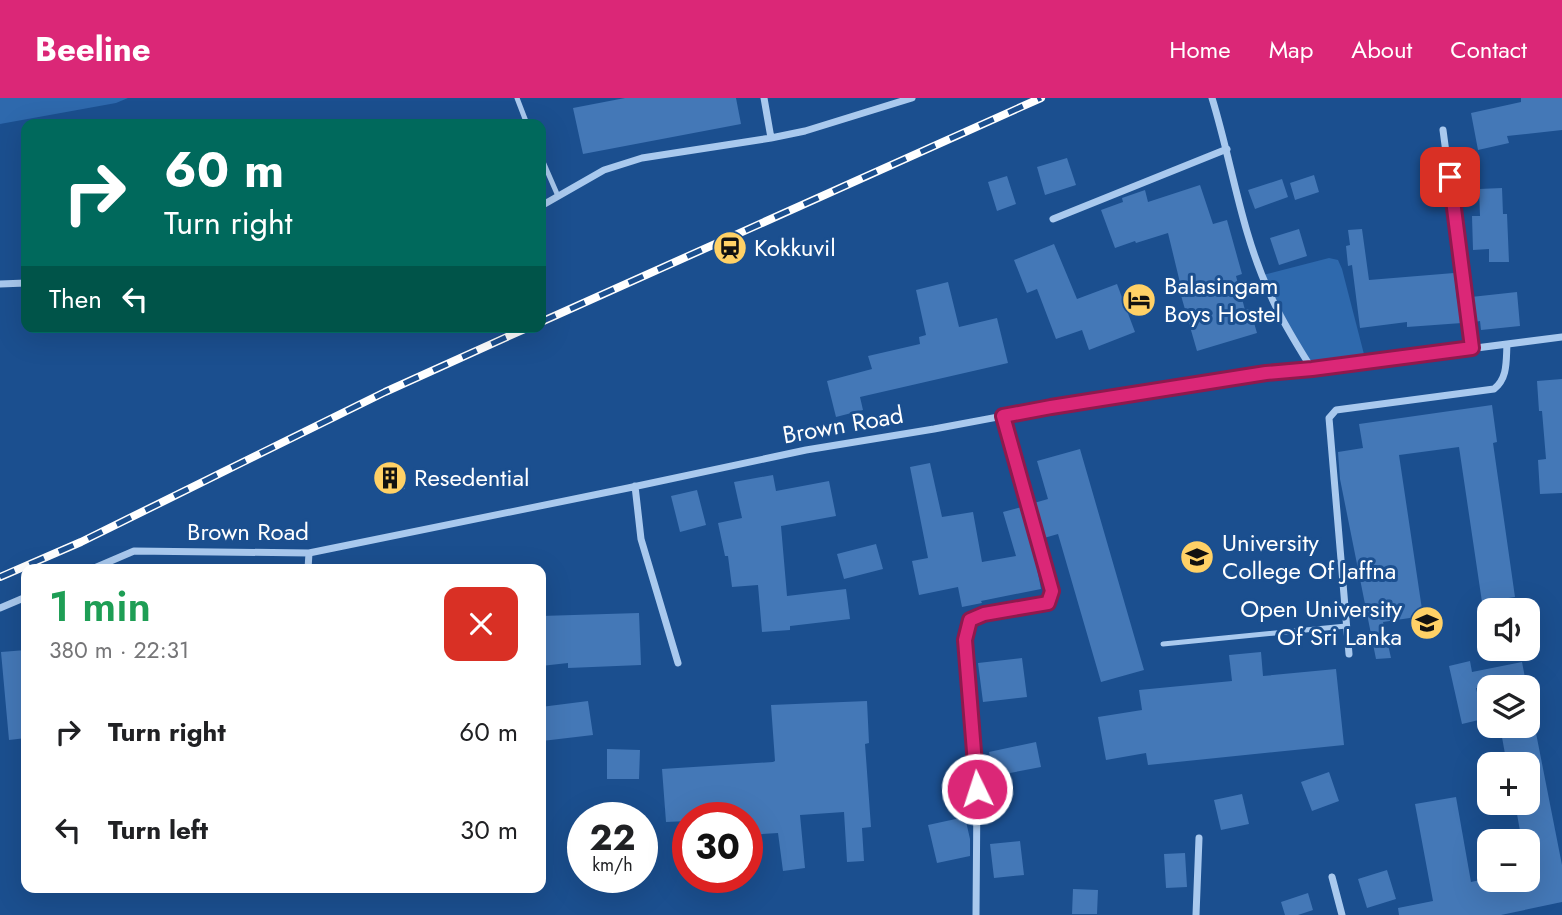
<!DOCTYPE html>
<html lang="en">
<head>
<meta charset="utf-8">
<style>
	:root { --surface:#fff; --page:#f2f2f2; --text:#202124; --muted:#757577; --accent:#db2777 }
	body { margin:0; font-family:Jost,sans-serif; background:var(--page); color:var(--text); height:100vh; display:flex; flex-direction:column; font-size:26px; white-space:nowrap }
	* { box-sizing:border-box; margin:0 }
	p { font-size:23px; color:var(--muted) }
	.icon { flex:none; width:38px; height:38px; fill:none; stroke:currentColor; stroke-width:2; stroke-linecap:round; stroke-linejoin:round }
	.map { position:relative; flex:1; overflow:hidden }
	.panel { position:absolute; left:21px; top:466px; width:525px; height:329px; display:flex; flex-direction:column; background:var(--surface); border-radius:14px; box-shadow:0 7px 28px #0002 }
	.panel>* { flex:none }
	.banner { position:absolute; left:21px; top:21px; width:525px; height:214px; border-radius:14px; box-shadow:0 7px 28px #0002; background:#00695c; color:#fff; overflow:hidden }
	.tools { position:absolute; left:1477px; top:500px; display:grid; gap:14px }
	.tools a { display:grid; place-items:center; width:63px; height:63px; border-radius:14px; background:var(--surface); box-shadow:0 7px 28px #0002; font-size:35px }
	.speed { position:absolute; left:567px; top:704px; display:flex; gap:14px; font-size:35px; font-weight:700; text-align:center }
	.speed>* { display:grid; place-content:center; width:91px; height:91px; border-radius:50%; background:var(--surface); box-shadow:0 7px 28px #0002; line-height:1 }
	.speed small { font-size:18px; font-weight:400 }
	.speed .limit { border:10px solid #d22; background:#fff; color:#111 }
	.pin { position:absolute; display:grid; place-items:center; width:60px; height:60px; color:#fff; margin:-30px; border-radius:14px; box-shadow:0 4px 10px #0006 }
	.me { position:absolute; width:77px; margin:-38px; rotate:356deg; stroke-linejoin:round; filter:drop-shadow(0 0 5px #0008) }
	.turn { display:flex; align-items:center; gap:24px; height:147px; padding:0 28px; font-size:32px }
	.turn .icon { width:91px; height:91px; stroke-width:2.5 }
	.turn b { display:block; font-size:49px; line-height:60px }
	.then { display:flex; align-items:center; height:66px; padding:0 28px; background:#0003; gap:14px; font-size:26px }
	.round { display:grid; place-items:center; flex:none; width:74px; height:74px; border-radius:14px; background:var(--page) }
	.overview { display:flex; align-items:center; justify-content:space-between; height:119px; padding:0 28px }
	h1 { font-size:42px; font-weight:600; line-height:52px; color:#1e9e55 }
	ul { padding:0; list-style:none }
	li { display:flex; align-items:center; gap:21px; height:98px; padding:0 28px }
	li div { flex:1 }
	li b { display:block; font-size:26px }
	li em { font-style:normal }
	header { display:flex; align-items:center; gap:42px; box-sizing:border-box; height:98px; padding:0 35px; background:var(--accent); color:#fff }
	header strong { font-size:33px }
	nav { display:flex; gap:38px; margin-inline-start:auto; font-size:24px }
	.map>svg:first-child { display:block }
	.green { fill:#2e69ad }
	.building { fill:#4478b7 }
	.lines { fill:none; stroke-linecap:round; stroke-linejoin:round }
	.lane { stroke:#a9c9ee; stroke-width:5 }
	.street { stroke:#a9c9ee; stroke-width:7 }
	.rail-casing { stroke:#fff; stroke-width:8 }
	.rail { stroke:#1b4f8f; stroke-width:5; stroke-dasharray:16; stroke-linecap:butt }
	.route-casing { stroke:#8e194d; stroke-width:18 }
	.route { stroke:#db2777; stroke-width:12 }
	.labels { text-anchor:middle; stroke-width:6; stroke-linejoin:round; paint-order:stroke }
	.poi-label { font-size:24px; fill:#fff; stroke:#1b4f8f; text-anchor:start }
	.street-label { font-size:24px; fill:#fff; stroke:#1b4f8f }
</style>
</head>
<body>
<header>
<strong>Beeline</strong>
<nav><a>Home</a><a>Map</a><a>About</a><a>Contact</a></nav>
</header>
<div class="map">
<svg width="1562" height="817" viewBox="0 0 1562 817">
	<rect width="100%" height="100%" fill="#1b4f8f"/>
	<path class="green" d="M0 0H128L116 5 0 26Z
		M1329 160 1338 162 1342 171 1366 264 1312 271 1263 177Z"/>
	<path class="building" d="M625 0H736L741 26 583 56 573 10Z
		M1521 0H1562V32L1507 38 1509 45 1478 52 1471 15 1521 4Z
		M1067 60 1076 87 1045 97 1037 69Z
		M1314 77 1319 94 1295 102 1290 85Z
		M1007 78 1016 106 997 113 988 84Z
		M1282 81 1288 99 1255 111 1248 92Z
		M1200 87 1213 126 1227 122 1242 176 1236 178 1245 212 1250 211 1257 235 1197 253 1180 194 1182 193 1168 135 1136 145 1135 143 1115 150 1101 112 1123 104 1122 100 1145 92 1148 104Z
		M1502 90 1503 116H1507L1509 164H1489V151L1473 152 1472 118H1480L1479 91Z
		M1299 131 1307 158 1279 167 1270 140Z
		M1362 131 1369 182 1454 175 1457 201 1459 200 1462 225 1407 229V224L1360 230 1352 167 1348 168 1346 148 1350 147 1348 132Z
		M1054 146 1077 201 1117 186 1135 234 1089 252 1082 232 1056 241 1037 191 1027 195 1014 162Z
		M948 184 959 229 997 220 1008 265 860 299 863 312 836 319 827 283 872 271 868 258 920 246 919 239 926 237 916 192Z
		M1517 194 1520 228 1481 232 1480 223 1475 224 1471 199Z
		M1562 281V395L1540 396 1538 362 1546 361 1542 313H1539L1537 283Z
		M1492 307 1497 344 1493 345 1515 499 1482 504 1459 349 1399 357 1423 518 1383 524 1391 560 1376 561 1340 381 1338 354 1363 350 1359 326Z
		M1080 351 1144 572 1101 584 1058 436 1044 440 1034 405 1048 401 1037 363Z
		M930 365 942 419 973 414 982 464 1016 458 1003 414 1022 409 1032 444 1041 491 981 503 982 505 962 509 958 489 919 497 912 463 928 460 910 369Z
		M399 366 405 391 381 394 376 370Z
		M773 377 776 393 829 383 836 418 781 428 787 498 846 491 850 521 790 528V532L762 534 758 487 732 489 728 458H725L718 425 742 420 734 384Z
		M697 392 706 427 680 434 671 398Z
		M876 446 883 471 844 481 837 456Z
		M639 515 641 567 568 570V565L541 568V518Z
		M26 552V640L9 642 1 554Z
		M1261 554 1263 578 1336 571 1344 647 1148 667 1146 655 1106 662 1098 619 1142 612 1139 592 1232 583 1229 557Z
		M1022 560 1027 599 983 604 978 565Z
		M1470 563 1472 574 1522 564 1527 590H1476L1483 621 1462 626 1449 568Z
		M588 603 593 637 542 643 541 609Z
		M867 603 869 645 865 646 871 729 862 730 864 763 847 764 844 714 800 717 805 770 783 773 778 735 747 737V719H688V723L666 724 662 671 773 664 775 663 771 607Z
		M1500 628H1534L1535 630 1562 767V804L1501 817H1399L1398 810 1433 803 1415 706 1456 699 1471 784 1489 780V782H1528V744H1522L1515 705H1528V667H1507Z
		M1036 644 1041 669 994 678 989 654Z
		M607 651 640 652 639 681H607Z
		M1329 674 1339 703 1312 713 1301 684Z
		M1242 696 1249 726 1221 732 1214 702Z
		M965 719 970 741V758L937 765 928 727Z
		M1020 743 1024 777 994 780 990 746Z
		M1185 755 1187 789 1166 790 1164 756Z
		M1387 772 1396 801 1367 810 1358 781Z
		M1073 791 1098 792 1097 816H1072Z
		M1308 795 1313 812 1298 817H1285L1281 804Z"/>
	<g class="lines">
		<path class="lane" d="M517 0 527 26
			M541 59 558 98
			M1163 546 1346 528"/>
		<path class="street" d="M764 0 771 40
			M1212 0C1232 65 1241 134 1270 196 1281 222 1297 247 1312 271
			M1443 32 1472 250
			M541 108 604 72 642 60 771 40 805 33 912 0
			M1053 121 1227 51
			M0 186 26 185
			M635 388 641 441 678 565
			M92 471 134 453 309 455 628 390 806 352 934 331 1051 309 1266 275 1312 271 1562 239
			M308 471 309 455
			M0 510 26 499
			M1349 556 1329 320 1336 312 1494 291C1508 280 1506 263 1507 246
			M1332 779 1342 817
			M976 817 977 691 965 542 970 522 984 516 1048 505 1052 493 1003 318
			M1196 817 1199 740"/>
		<g class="rail-casing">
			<path id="rail" d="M541 224 1041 0
				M0 479 81 444 385 294 529 229"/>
		</g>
		<use href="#rail" class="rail"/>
	</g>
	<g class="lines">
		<g class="route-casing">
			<path id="route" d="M977 691 965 542 970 522 984 516 1048 505 1052 493 1003 318 1051 309 1266 275 1312 271 1472 250 1450 79"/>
		</g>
		<use href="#route" class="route"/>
	</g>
	<defs>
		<g id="station-disc" transform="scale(1.75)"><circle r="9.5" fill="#ffd166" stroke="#1b4f8f"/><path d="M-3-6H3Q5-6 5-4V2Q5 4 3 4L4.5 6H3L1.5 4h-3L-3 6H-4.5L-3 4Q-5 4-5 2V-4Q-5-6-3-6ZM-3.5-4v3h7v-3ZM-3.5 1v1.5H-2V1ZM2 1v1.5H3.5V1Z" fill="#111"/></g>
		<g id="hotel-disc" transform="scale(1.75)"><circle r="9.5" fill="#ffd166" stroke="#1b4f8f"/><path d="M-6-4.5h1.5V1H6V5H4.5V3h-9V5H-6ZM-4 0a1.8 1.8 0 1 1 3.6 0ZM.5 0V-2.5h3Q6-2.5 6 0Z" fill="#111"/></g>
		<g id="building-disc" transform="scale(1.75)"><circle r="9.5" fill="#ffd166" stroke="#1b4f8f"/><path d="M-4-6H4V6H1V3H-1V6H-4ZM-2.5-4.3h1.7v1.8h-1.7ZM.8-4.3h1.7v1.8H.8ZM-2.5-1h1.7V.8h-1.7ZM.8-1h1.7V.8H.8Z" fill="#111"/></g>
		<g id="university-disc" transform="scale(1.75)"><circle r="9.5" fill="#ffd166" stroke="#1b4f8f"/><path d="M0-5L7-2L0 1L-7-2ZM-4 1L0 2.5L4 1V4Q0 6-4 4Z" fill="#111"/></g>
	</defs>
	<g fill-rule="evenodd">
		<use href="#station-disc" x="730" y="150"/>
		<use href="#hotel-disc" x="1139" y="202"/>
		<use href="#building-disc" x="390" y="380"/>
		<use href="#university-disc" x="1197" y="459"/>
		<use href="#university-disc" x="1427" y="525"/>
	</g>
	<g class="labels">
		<g class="poi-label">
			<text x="754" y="158">Kokkuvil</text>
			<text x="1164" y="196">Balasingam<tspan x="1164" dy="28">Boys Hostel</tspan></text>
			<text x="414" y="388">Resedential</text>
			<text x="1222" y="453">University<tspan x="1222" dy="28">College Of Jaffna</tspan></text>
			<text x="1402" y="519" text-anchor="end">Open University<tspan x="1402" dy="28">Of Sri Lanka</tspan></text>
		</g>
		<g class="street-label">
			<text transform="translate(843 327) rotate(-10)" y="8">Brown Road</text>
			<text x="248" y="442">Brown Road</text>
		</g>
	</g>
</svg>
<div class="tools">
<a><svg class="icon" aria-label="sound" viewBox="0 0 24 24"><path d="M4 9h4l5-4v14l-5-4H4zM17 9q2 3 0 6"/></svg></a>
<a><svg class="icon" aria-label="layers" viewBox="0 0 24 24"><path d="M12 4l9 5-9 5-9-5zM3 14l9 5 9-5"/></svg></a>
<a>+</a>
<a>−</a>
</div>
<div class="speed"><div>22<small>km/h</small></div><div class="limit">30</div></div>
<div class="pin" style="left:1450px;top:79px;background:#d93025"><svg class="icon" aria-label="arrive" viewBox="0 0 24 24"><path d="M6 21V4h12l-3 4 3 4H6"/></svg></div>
<svg class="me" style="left:977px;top:691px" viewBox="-20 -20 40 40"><circle r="17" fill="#db2777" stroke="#fff" stroke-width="3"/><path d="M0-11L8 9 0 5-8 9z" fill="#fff"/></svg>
<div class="banner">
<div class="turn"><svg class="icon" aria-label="right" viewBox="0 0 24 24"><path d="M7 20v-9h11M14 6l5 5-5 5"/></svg><div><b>60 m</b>Turn right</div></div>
<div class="then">Then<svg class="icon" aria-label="left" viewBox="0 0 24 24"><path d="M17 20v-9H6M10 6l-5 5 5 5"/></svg></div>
</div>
<section class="panel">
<div class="overview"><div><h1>1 min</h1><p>380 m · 22:31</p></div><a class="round" style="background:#d93025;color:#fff"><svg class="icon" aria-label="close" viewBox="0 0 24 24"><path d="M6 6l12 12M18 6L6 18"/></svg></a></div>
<ul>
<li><svg class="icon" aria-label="right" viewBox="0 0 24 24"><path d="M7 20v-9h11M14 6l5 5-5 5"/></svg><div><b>Turn right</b></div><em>60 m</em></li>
<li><svg class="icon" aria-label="left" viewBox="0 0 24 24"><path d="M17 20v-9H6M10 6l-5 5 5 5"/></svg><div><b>Turn left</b></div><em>30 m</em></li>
</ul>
</section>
</div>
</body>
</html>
